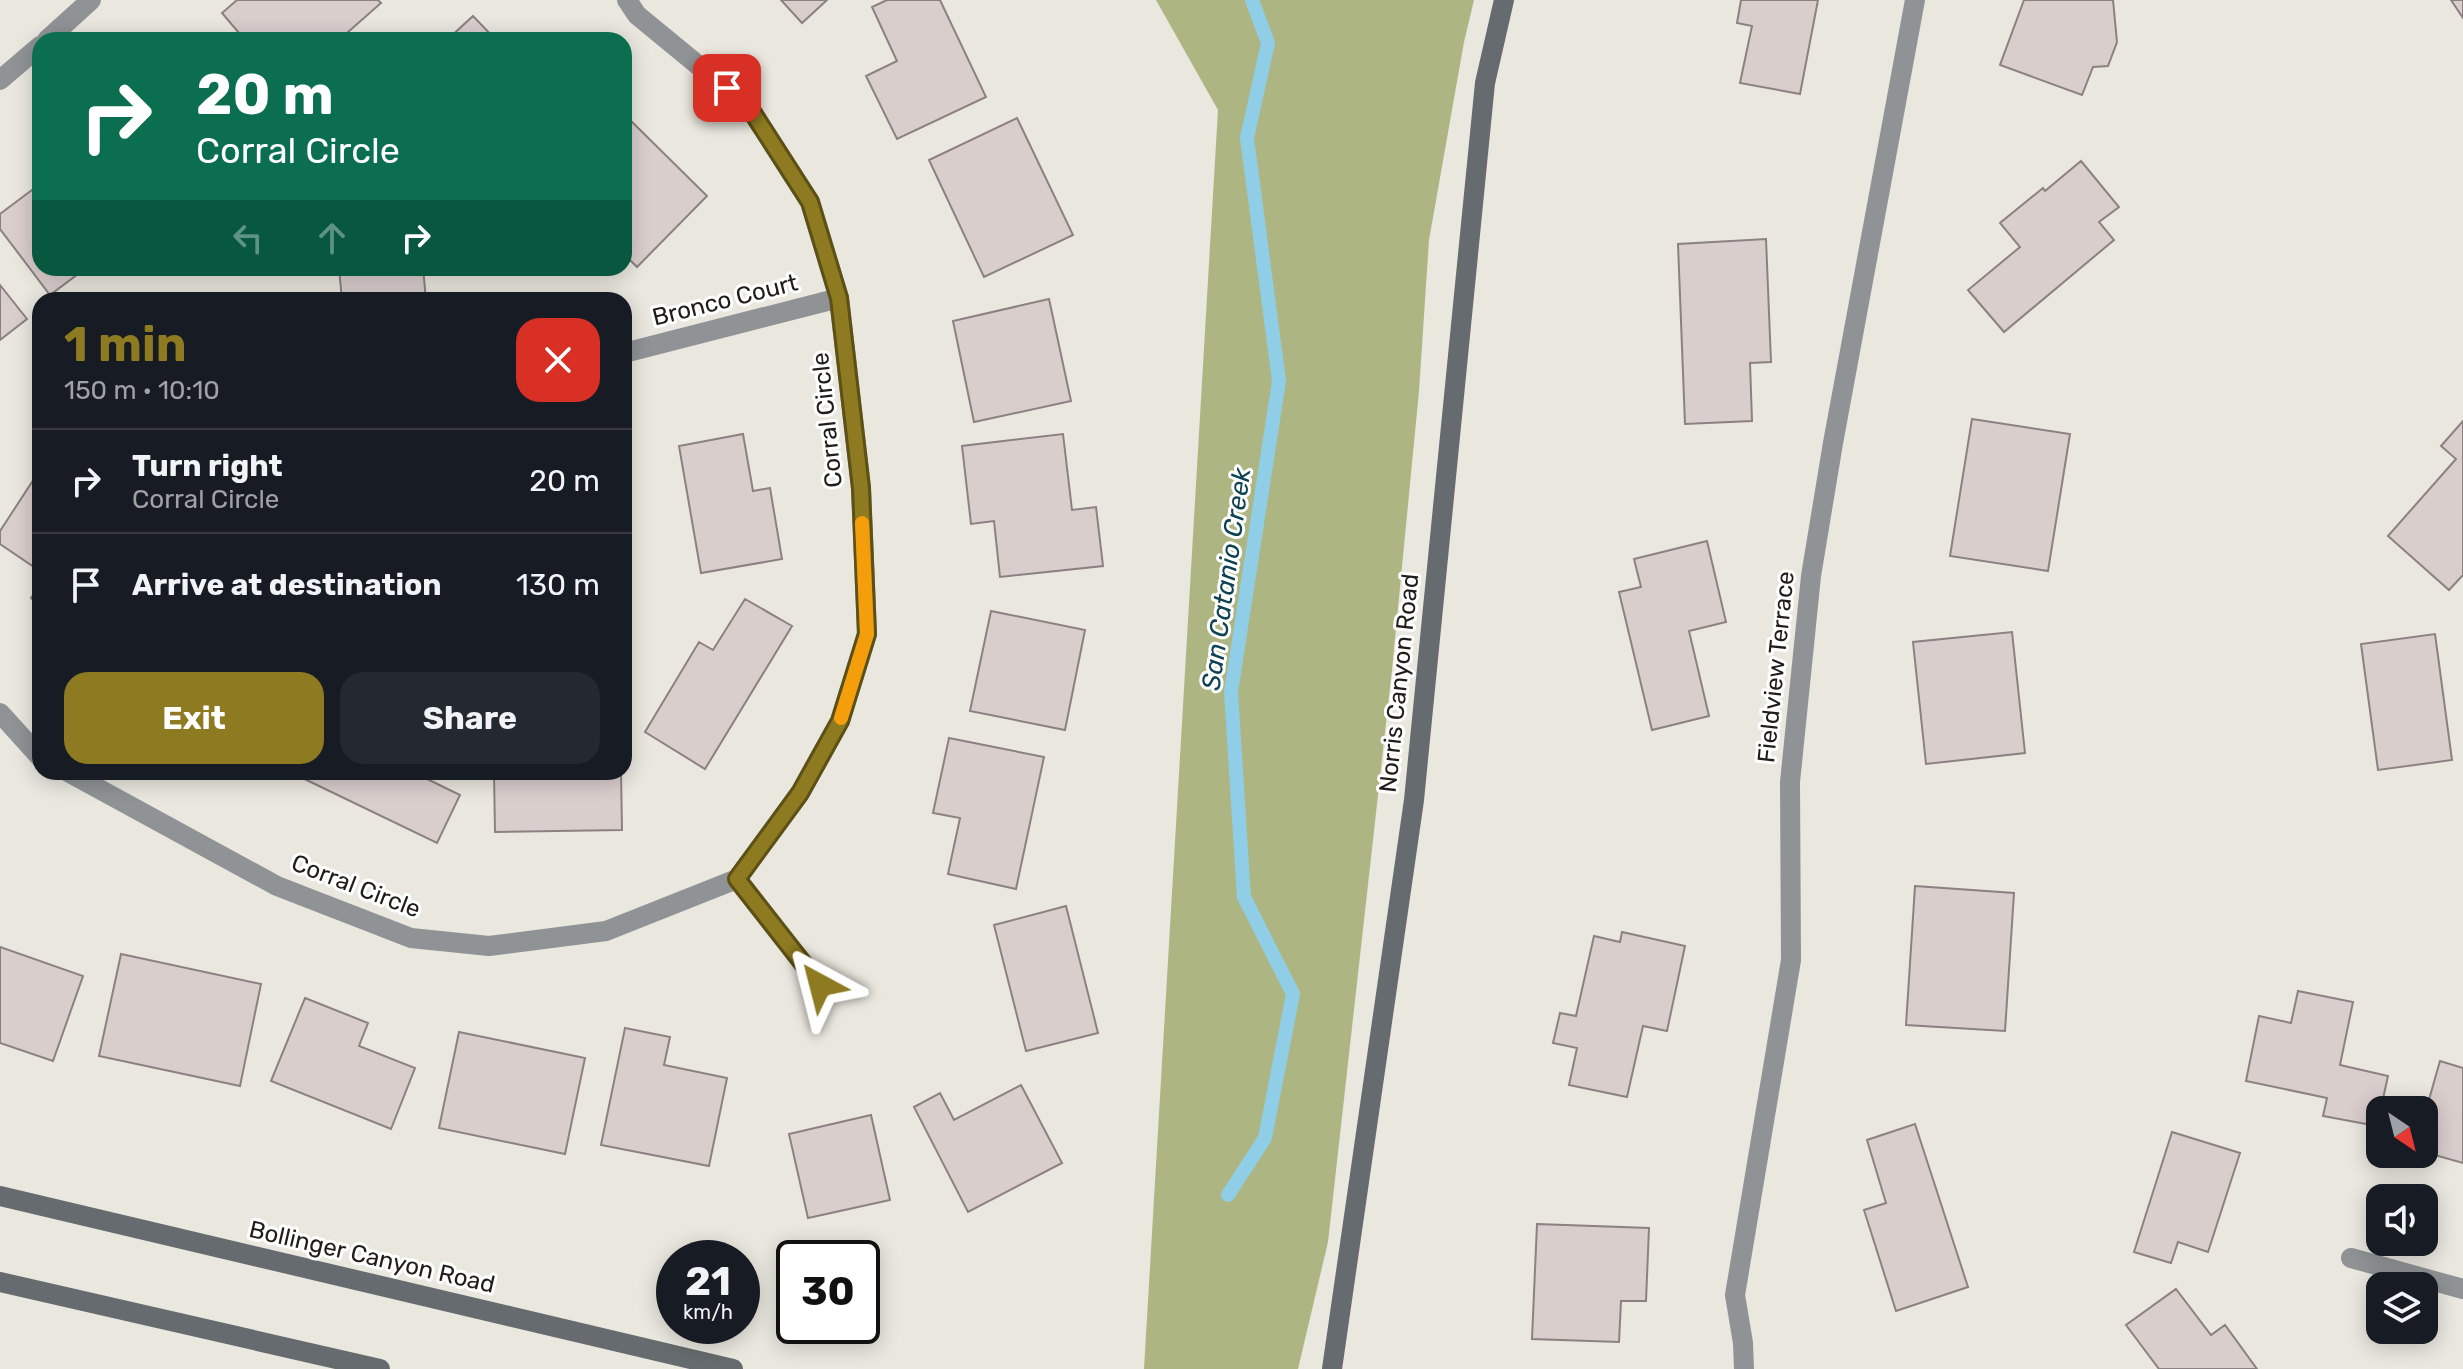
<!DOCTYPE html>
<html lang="en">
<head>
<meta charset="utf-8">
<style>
	:root { --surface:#171b24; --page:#242831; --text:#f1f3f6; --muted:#9ea1a6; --line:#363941; --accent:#8e7b21 }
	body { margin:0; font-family:Rubik,sans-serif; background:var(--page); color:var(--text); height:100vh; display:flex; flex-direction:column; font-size:30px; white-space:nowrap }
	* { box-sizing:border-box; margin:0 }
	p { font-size:26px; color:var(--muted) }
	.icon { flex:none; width:44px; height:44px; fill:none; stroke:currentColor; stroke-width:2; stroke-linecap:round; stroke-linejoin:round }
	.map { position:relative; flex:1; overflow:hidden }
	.details { position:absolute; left:32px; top:292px; width:600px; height:488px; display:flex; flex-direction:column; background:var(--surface); border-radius:24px; box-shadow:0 4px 20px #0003 }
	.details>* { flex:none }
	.hud { position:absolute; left:32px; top:32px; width:600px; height:244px; border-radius:24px; box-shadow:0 4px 20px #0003; background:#0b6e4f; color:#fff; overflow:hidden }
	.needle { width:52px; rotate:145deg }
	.controls { position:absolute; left:2366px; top:1096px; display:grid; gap:16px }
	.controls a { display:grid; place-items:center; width:72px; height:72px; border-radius:16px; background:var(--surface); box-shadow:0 4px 20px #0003; font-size:40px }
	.speed { position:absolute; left:656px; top:1240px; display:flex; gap:16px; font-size:40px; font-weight:700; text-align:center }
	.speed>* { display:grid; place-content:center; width:104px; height:104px; border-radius:50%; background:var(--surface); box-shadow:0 4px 20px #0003; line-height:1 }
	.speed small { font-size:20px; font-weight:400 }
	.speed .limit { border:4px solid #111; border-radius:12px; background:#fff; color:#111 }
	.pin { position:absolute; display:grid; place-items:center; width:68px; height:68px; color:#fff; margin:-34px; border-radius:16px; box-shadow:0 4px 12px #0006 }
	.me { position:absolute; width:88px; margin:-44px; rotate:322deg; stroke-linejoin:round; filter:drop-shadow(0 0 6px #0008) }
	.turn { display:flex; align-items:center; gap:28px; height:168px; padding:0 32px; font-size:36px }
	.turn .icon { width:104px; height:104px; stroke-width:2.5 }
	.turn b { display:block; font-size:56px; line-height:68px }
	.lanes { display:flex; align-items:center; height:76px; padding:0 32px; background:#0003; justify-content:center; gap:40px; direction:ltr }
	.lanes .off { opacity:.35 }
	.round { display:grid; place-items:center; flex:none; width:84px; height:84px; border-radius:24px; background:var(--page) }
	.overview { display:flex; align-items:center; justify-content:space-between; height:136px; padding:0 32px }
	h1 { font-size:48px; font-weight:700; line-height:60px; color:var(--accent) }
	.button { display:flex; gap:16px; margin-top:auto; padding:16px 32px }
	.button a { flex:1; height:92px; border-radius:24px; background:var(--accent); color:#fff; font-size:32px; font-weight:700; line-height:92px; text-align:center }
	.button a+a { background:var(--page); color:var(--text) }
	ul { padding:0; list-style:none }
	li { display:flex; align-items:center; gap:24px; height:104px; padding:0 32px; border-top:2px solid var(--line) }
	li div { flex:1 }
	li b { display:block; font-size:30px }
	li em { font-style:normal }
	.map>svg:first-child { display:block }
	.forest { fill:#adb682 }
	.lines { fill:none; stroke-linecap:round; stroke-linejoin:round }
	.stream { stroke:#90cde6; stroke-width:14 }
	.building { fill:#dacecd; stroke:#8c8180; stroke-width:2 }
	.street { stroke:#8f9395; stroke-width:20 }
	.secondary { stroke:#656b6e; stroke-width:20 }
	.route-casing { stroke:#5c5015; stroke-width:20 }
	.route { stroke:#8e7b21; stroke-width:14 }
	.slow { stroke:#f59e0b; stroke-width:14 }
	.labels { text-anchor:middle; stroke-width:6; stroke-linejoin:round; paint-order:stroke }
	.street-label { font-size:24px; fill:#1e1d1a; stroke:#fff }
	.water-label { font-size:26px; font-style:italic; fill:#0d4253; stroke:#fff }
</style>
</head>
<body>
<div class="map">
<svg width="2463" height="1369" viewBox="0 0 2463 1369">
	<rect width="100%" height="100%" fill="#e9e7de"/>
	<path class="forest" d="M1156 0H1474L1464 42 1429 240 1419 391 1392 670 1328 1242 1298 1369H1144L1218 110Z"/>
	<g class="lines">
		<path class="stream" d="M1228 1195 1265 1138 1293 994 1244 897 1231 692 1279 381 1247 138 1268 43 1252 0"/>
	</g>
	<path class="building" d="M237 0H378L381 3 339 40H245L222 13Z
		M781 0H827L802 23Z
		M887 0H940L986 97 897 139 866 76 897 61 872 7Z
		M1741 0H1818L1800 94 1740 83 1752 26 1737 23Z
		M2024 0H2113L2117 42 2108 66 2093 67 2082 95 2000 65Z
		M2451 0H2463V18Z
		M473 16 496 40H447Z
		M624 114 707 196 637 267 624 254Z
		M1017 118 1073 235 984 277 929 160Z
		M2081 161 2119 207 2099 222 2114 240 2004 332 1968 290 2020 247 2000 223 2043 188 2045 191Z
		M40 184V268H86L50 295 0 229V214Z
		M1766 239 1771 362 1750 363 1752 421 1685 424 1678 244Z
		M339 268H423L426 300H342Z
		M0 285 27 319 0 340Z
		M1049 299 1071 401 974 422 953 321Z
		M1972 419 2070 434 2048 571 1950 556Z
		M2463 421V575L2449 590 2388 536 2456 459 2441 446Z
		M743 434 753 491 770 488 782 559 701 573 679 446Z
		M1063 434 1072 510 1096 507 1103 566 1000 577 994 521 971 524 962 446Z
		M34 479 40 483V571L0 544V531Z
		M1707 541 1726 622 1689 631 1709 716 1652 730 1619 592 1641 587 1634 559Z
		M40 585V605L31 598Z
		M745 599 792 626 705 769 645 732 699 642 713 650Z
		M991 611 1085 630 1065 730 970 711Z
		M2012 632 2025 753 1926 764 1913 642Z
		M2435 634 2452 760 2378 770 2361 644Z
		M949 738 1044 757 1016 889 948 874 960 818 933 813Z
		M290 772H413L460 795 437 843Z
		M494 772H621L622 830 495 832Z
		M1915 886 2014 893 2005 1031 1906 1025Z
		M1066 906 1098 1033 1026 1051 994 925Z
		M1622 932 1685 946 1667 1031 1643 1026 1627 1097 1569 1085 1577 1048 1553 1043 1560 1013 1576 1016 1594 936 1620 942Z
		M0 947 83 976 53 1061 0 1043Z
		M121 954 261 984 240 1086 99 1056Z
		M2298 991 2353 1002 2340 1065 2388 1076 2377 1126 2323 1116 2327 1098 2246 1081 2259 1016 2291 1023Z
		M305 998 368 1023 359 1046 415 1068 391 1129 271 1081Z
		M625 1028 670 1037 664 1065 727 1078 709 1166 601 1145Z
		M459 1032 585 1058 565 1154 439 1128Z
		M2440 1061 2463 1068V1163L2424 1152V1117Z
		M1021 1085 1062 1163 968 1212 914 1107 940 1093 954 1120Z
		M871 1115 890 1200 808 1218 789 1134Z
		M1915 1124 1968 1287 1896 1311 1864 1210 1886 1203 1867 1140Z
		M2172 1132 2240 1153 2208 1252 2178 1242 2171 1263 2134 1252Z
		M1537 1224 1649 1228 1646 1301H1621L1619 1342 1532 1339Z
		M2176 1289 2211 1335 2225 1325 2257 1369H2159L2126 1325Z"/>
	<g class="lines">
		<path class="street" d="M47 40 91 0
			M0 80 40 46
			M624 353 839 298
			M0 713 40 757
			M68 772 277 886 411 938 489 946 606 931 737 879 800 793 840 721 867 634 861 488 839 298 810 202 749 107 637 15 627 0
			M737 879 820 985
			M2351 1258 2463 1289
			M1744 1369 1743 1343 1735 1295 1791 960 1790 782 1811 576 1833 443 1915 0"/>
		<path class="secondary" d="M0 1196 733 1369
			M0 1282 380 1369
			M1332 1369 1414 800 1485 83 1504 0"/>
	</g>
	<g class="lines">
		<g class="route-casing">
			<path id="route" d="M727 88 749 107 810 202 839 298 861 488 867 634 840 721 800 793 737 879 820 985"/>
		</g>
		<use href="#route" class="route"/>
		<path class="slow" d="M841 718 867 634 862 523"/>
	</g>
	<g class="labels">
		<g class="street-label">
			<text transform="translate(725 300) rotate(-14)" y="8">Bronco Court</text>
			<text transform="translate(827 420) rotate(-96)" y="8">Corral Circle</text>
			<text transform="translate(1776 667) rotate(-84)" y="8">Fieldview Terrace</text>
			<text transform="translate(1399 683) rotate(-84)" y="8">Norris Canyon Road</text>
			<text transform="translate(356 886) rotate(21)" y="8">Corral Circle</text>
			<text transform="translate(372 1257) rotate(13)" y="8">Bollinger Canyon Road</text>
		</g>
		<g class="water-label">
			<text transform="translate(1226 579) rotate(-82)" y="9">San Catanio Creek</text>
		</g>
	</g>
</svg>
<div class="controls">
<a><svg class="needle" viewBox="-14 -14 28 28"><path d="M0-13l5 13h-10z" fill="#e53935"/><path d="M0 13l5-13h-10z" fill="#9ea1a6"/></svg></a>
<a><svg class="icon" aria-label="sound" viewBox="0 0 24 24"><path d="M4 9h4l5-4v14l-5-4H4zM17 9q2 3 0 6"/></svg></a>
<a><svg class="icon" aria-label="layers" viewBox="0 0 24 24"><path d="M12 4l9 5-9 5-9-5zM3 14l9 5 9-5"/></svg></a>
</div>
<div class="speed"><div>21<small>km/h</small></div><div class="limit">30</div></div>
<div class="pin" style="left:727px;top:88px;background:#d93025"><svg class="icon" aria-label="arrive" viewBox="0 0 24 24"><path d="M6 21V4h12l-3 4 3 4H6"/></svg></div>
<svg class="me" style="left:820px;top:985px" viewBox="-20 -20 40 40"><path d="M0-17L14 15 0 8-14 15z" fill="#8e7b21" stroke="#fff" stroke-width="4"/></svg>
<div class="hud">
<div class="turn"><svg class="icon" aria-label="right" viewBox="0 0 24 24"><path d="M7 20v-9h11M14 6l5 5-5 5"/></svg><div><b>20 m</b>Corral Circle</div></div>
<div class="lanes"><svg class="icon off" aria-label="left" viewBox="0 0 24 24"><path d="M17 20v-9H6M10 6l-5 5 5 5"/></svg><svg class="icon off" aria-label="ahead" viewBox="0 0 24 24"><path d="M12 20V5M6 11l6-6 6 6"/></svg><svg class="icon" aria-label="right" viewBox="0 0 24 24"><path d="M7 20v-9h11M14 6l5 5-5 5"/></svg></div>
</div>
<section class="details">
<div class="overview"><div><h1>1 min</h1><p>150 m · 10:10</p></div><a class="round" style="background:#d93025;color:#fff"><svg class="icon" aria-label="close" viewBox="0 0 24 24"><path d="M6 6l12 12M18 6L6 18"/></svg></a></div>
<ul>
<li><svg class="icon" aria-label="right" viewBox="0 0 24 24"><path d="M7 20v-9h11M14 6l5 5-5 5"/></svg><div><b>Turn right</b><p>Corral Circle</p></div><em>20 m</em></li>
<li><svg class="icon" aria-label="arrive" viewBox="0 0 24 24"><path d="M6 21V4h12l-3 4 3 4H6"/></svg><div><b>Arrive at destination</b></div><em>130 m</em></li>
</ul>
<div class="button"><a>Exit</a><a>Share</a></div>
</section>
</div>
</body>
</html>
